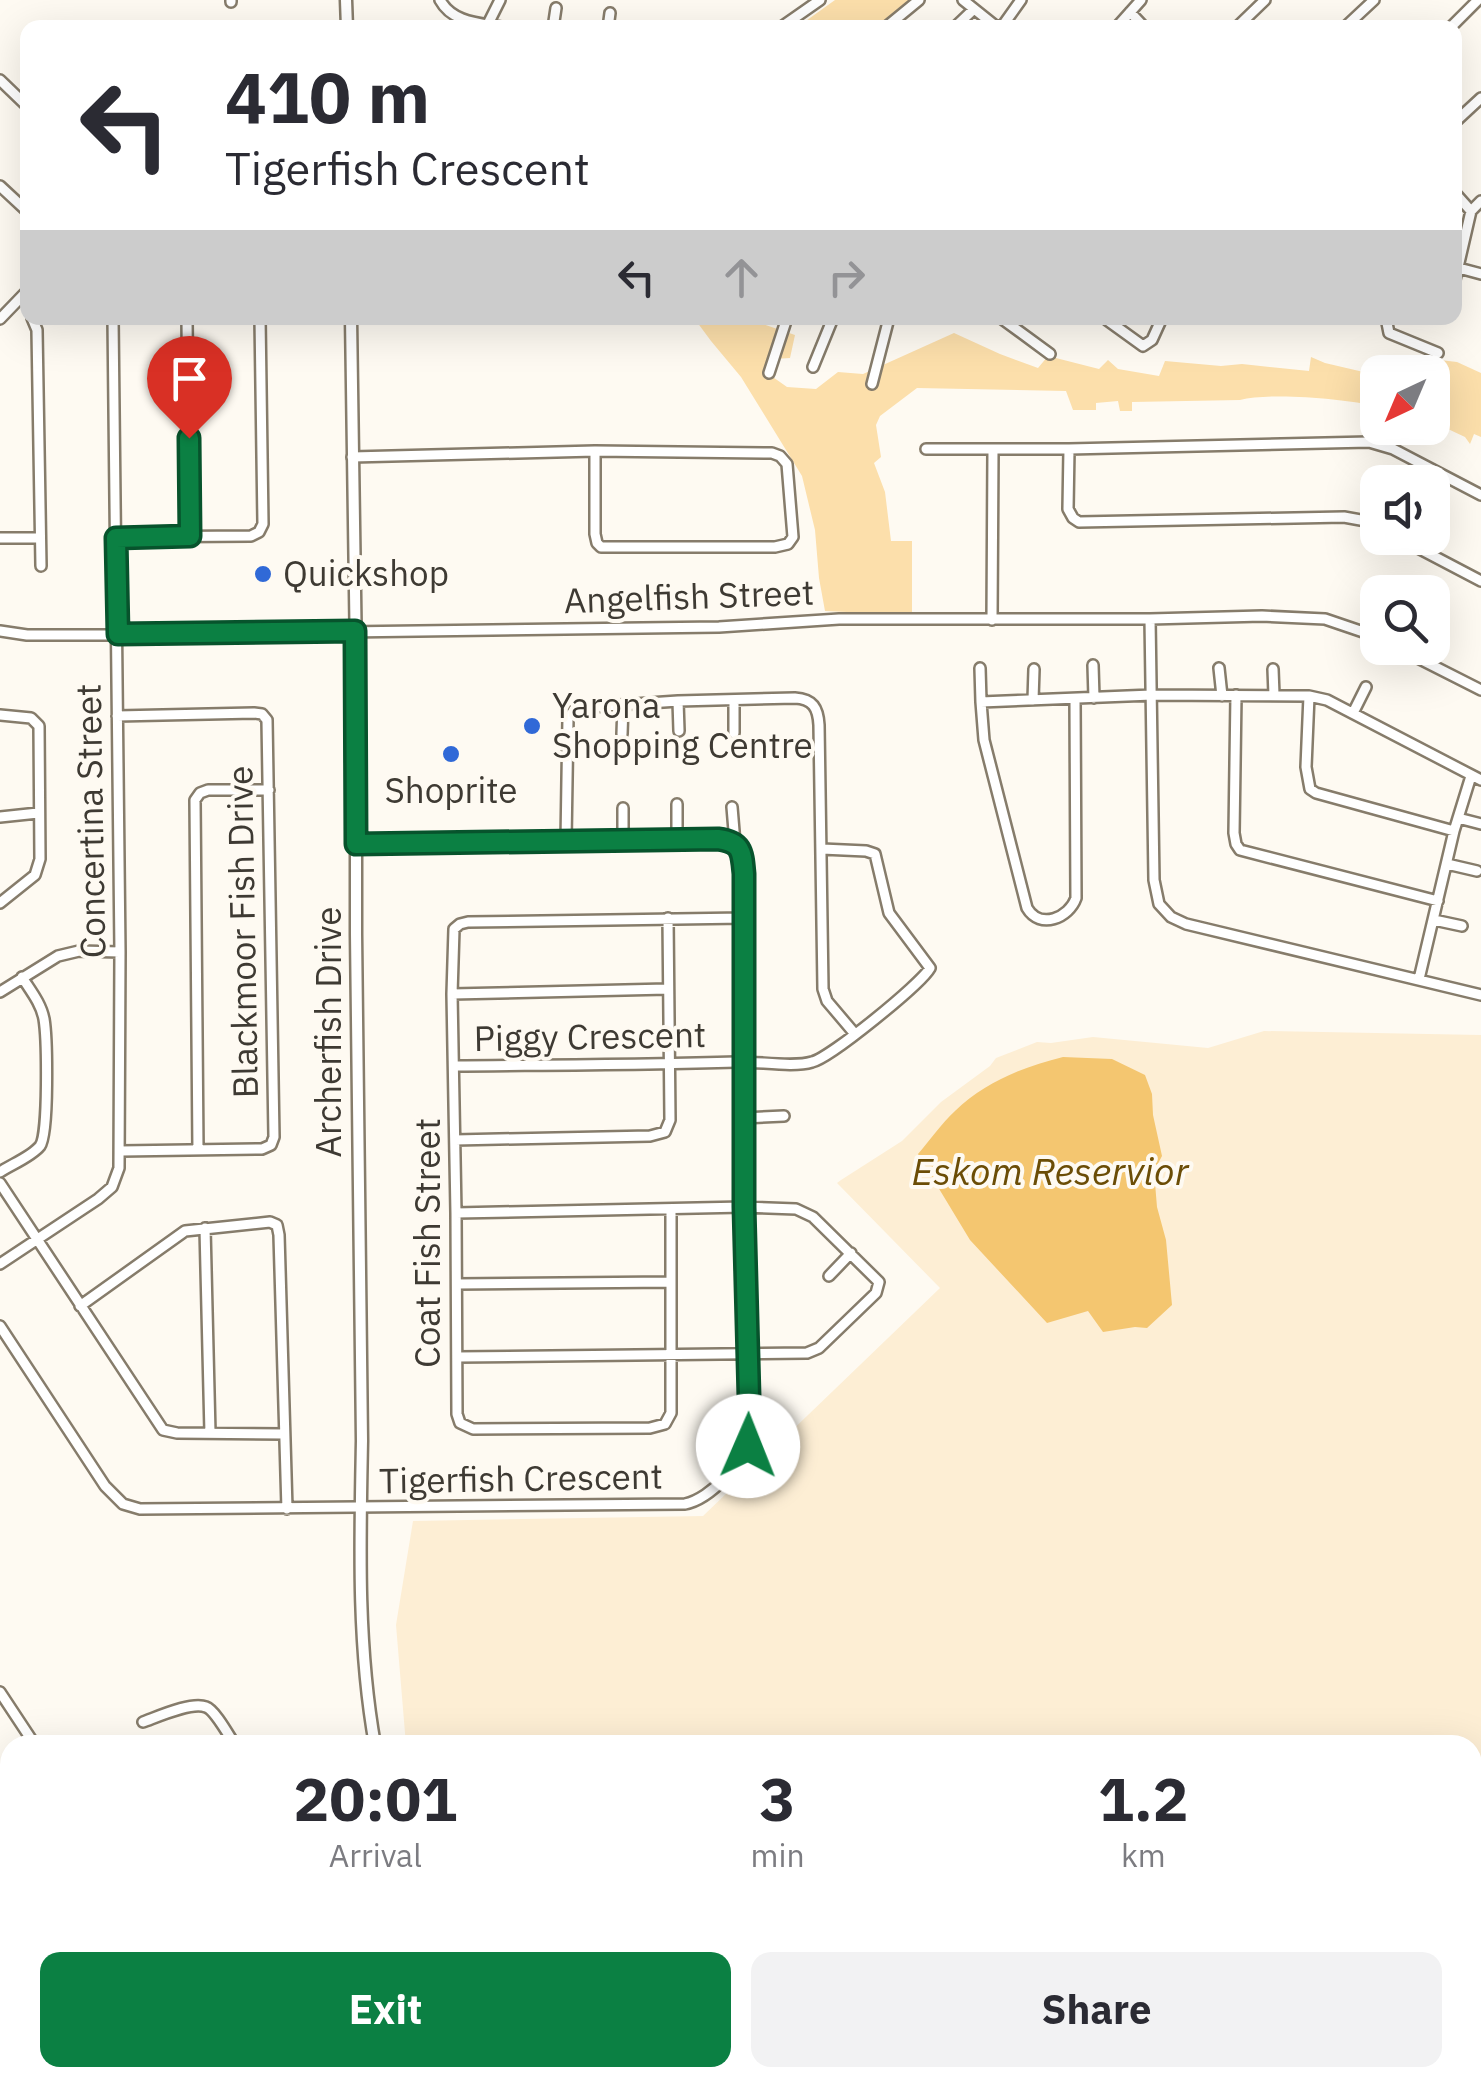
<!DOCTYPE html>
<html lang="en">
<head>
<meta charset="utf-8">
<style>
	:root { --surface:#fff; --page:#f2f2f3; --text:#2b2b33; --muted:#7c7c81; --accent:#0b8043 }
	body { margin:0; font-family:"IBM Plex Sans",sans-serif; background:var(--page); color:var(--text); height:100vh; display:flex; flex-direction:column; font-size:38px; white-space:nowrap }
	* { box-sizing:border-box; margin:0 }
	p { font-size:32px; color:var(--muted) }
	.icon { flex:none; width:55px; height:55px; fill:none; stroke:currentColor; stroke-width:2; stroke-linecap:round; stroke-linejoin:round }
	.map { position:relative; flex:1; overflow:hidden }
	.sheet { position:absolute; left:0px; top:1735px; width:1482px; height:352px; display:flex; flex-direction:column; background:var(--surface); border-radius:30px 30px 0 0; box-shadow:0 10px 40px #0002 }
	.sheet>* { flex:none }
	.guide { position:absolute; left:20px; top:20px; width:1442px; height:305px; border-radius:20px; box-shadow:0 10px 40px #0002; background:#fff; color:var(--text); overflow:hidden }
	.needle { width:65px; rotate:224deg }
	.fabs { position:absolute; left:1360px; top:355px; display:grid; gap:20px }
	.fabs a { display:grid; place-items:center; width:90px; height:90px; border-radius:20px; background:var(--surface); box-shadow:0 10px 40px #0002; font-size:50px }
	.pin { position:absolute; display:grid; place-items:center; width:85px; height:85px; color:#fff; margin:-102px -42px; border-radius:50% 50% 50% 0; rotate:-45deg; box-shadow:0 0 10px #0007 }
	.pin .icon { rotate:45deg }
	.me { position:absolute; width:110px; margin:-55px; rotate:1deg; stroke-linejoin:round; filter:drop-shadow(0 0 8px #0008) }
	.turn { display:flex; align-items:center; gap:35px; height:210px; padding:0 40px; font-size:45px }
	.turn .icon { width:130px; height:130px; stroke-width:2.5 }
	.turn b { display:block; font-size:70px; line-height:85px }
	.lanes { display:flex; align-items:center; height:95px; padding:0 40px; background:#0003; justify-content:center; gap:50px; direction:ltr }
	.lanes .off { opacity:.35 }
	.eta { display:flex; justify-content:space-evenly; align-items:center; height:170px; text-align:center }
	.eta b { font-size:60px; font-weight:700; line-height:70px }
	.cta { display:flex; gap:20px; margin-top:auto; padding:20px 40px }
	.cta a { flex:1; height:115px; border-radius:20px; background:var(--accent); color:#fff; font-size:40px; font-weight:700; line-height:115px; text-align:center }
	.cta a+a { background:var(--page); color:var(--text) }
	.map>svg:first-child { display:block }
	.built { fill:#fdeed4 }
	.green { fill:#fcdfab }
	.water { fill:#f4c670 }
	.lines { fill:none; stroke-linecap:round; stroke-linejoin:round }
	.minor-casing { stroke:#867c6b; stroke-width:14 }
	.tertiary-casing { stroke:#867c6b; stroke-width:15 }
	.minor { stroke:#fff; stroke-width:9 }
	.tertiary { stroke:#fff; stroke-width:10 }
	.route-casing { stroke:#07532c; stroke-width:25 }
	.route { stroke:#0b8043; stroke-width:18 }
	.poi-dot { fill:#3069d7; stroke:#fefaf2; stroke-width:4 }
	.labels { text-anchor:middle; stroke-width:8; stroke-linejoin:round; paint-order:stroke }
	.poi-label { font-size:35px; fill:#3e3a33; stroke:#fefaf2; text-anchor:start }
	.street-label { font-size:35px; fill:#3e3a33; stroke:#fefaf2 }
	.water-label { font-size:38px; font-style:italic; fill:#6b4d06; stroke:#fefaf2 }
</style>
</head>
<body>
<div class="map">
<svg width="1481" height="2086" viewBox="0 0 1481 2086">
	<rect width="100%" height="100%" fill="#fefaf2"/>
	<path class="built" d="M1264 1031 1481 1035V2086H596L590 2078H1472V1745H406L396 1625 413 1521 703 1516 940 1288 837 1183 841 1180 902 1141 941 1102 990 1066 996 1058 1037 1042 1051 1043 1093 1037 1208 1048Z"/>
	<path class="green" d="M835 0H914L878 27 796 28Z
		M694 318H745L795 335 790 358 774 359 770 375 787 387 816 389 838 372 863 374 954 333 1000 354 1038 368 1048 356 1099 369 1108 360 1118 369 1159 376 1165 361 1221 366 1242 364 1309 371 1311 357 1325 363 1372 374 1375 360H1440L1457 362 1481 373V437L1474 434 1470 444 1465 437 1433 422 1432 372H1378L1377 406C1344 399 1272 392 1240 400L1132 402V411H1120L1118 401 1096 403V410H1073L1066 391 917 388 880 416 876 425 881 457 874 463 885 492 891 541H912V615L825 611 819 578 815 530 802 476 741 377 711 341Z"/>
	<path class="water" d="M1063 1057 1112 1059 1145 1075 1152 1094 1153 1115 1162 1156 1154 1171 1157 1207 1166 1240 1172 1305 1147 1328 1135 1327 1103 1332 1088 1311 1047 1323 970 1240 918 1154C930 1140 941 1124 955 1111 985 1082 1023 1067 1063 1057Z"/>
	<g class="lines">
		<g class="minor-casing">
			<path id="minor" d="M231 0V2
				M440 0C453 24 482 23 507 28
				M963 0 998 28
				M1130 12 1145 28
				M488 24 500 0
				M553 28 556 8
				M608 28 610 13
				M663 28V27
				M717 28V27
				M780 28 820 0
				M885 28 919 0
				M954 28 974 9
				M1001 28 1021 0
				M1116 28 1141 0
				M1236 28 1265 0
				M1344 28 1374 0
				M1450 28 1478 0
				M0 80 28 107
				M1455 122 1481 98
				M0 186 28 212
				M1455 193 1471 211
				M1455 267 1481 274
				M1455 280 1471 211 1481 201
				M32 318 37 330 41 566
				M187 318 189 536
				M1001 318 1050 354
				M1386 318 1389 333 1438 353
				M0 319 28 290
				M1107 320 1143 346 1152 340 1162 318
				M813 367 833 318
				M769 373 787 318
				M872 384 889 318
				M926 449H1069L1369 442 1393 449 1481 495
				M1069 449 1068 509 1073 518 1079 522 1344 517 1366 521 1378 526
				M352 457 595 451 772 453 780 456 787 464 793 537 788 544 775 547H601L597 543 595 534V451
				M116 537 251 536 259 532 263 524 260 318
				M0 538H40
				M1399 538 1481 581
				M1150 619 1154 880 1159 904 1171 917 1186 924 1481 995
				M992 620 993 450
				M0 631 27 635H118L719 627 839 619H1150L1262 616 1325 619 1378 637
				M1398 648 1481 690
				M1093 665 1094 698
				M980 668 981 702
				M1219 668 1222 696
				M1273 669 1274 695
				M1236 695 1234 833 1236 844 1240 850 1438 901
				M1309 696 1306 767 1310 789 1316 793 1454 831
				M1075 699 1076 898C1069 918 1040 930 1027 908L984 740 981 702 1152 695 1309 696 1327 700 1481 780
				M1033 700 1034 669
				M678 701 679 731
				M1353 713 1366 687
				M0 715 31 718 39 726 40 859 35 875 0 903
				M117 716 254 713 262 714 267 720 274 1137 271 1145 262 1149 121 1151
				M734 733V701
				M622 734 623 705
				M732 807 735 843
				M623 808V842
				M0 817 38 813
				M1458 818 1481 824
				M677 840V804
				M566 841 568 718 576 708 678 701 795 698C813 699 818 708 819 725L823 989 827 1001 855 1034
				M1447 864 1477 871
				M1434 920 1462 926
				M1419 979 1454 831 1471 776
				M0 992 58 956 79 951 120 952
				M452 994 667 989
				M454 1066C548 1065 642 1065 736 1062 757 1061 793 1068 812 1062 830 1058 921 984 930 968L889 913 875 854 866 851 822 849
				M744 1118 784 1116
				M455 1140 650 1136 665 1132 670 1120 668 918
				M198 1150 195 800 200 793 208 790H269
				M0 1172C12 1164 31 1157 40 1146 49 1134 47 1037 44 1019 41 1003 30 990 22 977
				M0 1183 163 1430 177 1433 284 1434
				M671 1209V1413L665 1424 650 1428 473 1429 460 1423 457 1414 456 1213 452 994 454 929 460 924 468 922 744 918
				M456 1213 744 1207 796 1209 813 1217 879 1282 876 1293 819 1348 807 1353 458 1357
				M205 1228 210 1433
				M0 1264 98 1199 112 1187 119 1168 120 952 113 318
				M829 1276 851 1253
				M457 1284 670 1282
				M80 1306 185 1231 270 1222 277 1225 279 1235 287 1509
				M0 1326 105 1486 123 1504 140 1509 685 1504C710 1499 747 1461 750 1435L744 1207V873C742 852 742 841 718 839L356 844
				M0 1692 35 1745
				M143 1722C157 1717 192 1701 206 1707 215 1710 229 1736 235 1745
				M0 1815 10 1800
				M455 2078 461 2086
				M180 2086 192 2078"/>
		</g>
		<g class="tertiary-casing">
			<path id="tertiary" d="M346 0 347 28
				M351 318 356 659V934L362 1441C360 1542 357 1645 375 1745
				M553 2078 558 2086"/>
		</g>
		<use href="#minor" class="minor"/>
		<use href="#tertiary" class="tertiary"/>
	</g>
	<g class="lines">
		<g class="route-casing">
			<path id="route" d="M189 438 190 536 116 538 118 634 355 631 356 844 718 839C742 842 742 852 744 874V1207L750 1435 748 1446"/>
		</g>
		<use href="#route" class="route"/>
	</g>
	<g class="poi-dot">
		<circle cx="263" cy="574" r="10"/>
		<circle cx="532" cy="726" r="10"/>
		<circle cx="451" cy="754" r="10"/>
	</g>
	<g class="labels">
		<g class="poi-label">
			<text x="283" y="586">Quickshop</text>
			<text x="552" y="718">Yarona<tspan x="552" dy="40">Shopping Centre</tspan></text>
			<text x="451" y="803" text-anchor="middle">Shoprite</text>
		</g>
		<g class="street-label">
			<text transform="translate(689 597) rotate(-2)" y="12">Angelfish Street</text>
			<text transform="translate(91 821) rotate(-91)" y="12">Concertina Street</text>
			<text transform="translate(243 932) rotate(-91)" y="12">Blackmoor Fish Drive</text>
			<text transform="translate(329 1032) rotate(-90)" y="12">Archerfish Drive</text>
			<text transform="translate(590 1037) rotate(-1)" y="12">Piggy Crescent</text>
			<text transform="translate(428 1243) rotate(-90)" y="12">Coat Fish Street</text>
			<text transform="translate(521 1479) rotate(-1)" y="12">Tigerfish Crescent</text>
		</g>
		<g class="water-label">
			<text x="1050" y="1185">Eskom Reservior</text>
		</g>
	</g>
</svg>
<div class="fabs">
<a><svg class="needle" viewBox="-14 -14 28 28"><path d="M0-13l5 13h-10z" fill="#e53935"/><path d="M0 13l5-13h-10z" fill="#7c7c81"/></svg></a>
<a><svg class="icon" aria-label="sound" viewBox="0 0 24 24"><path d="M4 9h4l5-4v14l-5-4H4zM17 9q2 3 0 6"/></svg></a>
<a><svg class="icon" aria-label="search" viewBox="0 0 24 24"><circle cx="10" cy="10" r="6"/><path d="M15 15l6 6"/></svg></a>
</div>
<div class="pin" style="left:189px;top:438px;background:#d93025"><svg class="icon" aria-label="arrive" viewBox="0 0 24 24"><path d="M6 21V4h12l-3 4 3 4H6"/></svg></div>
<svg class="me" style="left:748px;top:1446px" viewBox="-20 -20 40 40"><circle r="19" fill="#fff"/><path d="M0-13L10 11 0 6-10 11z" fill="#0b8043"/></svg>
<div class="guide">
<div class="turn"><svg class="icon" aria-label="left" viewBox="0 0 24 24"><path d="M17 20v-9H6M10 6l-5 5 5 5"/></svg><div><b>410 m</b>Tigerfish Crescent</div></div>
<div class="lanes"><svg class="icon" aria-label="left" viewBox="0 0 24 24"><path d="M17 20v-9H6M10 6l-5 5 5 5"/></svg><svg class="icon off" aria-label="ahead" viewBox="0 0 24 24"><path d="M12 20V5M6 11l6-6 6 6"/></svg><svg class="icon off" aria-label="right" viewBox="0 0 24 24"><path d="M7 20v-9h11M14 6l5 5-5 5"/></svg></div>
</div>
<section class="sheet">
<div class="eta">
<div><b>20:01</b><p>Arrival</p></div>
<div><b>3</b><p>min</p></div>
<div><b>1.2</b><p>km</p></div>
</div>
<div class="cta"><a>Exit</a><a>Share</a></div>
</section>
</div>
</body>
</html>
